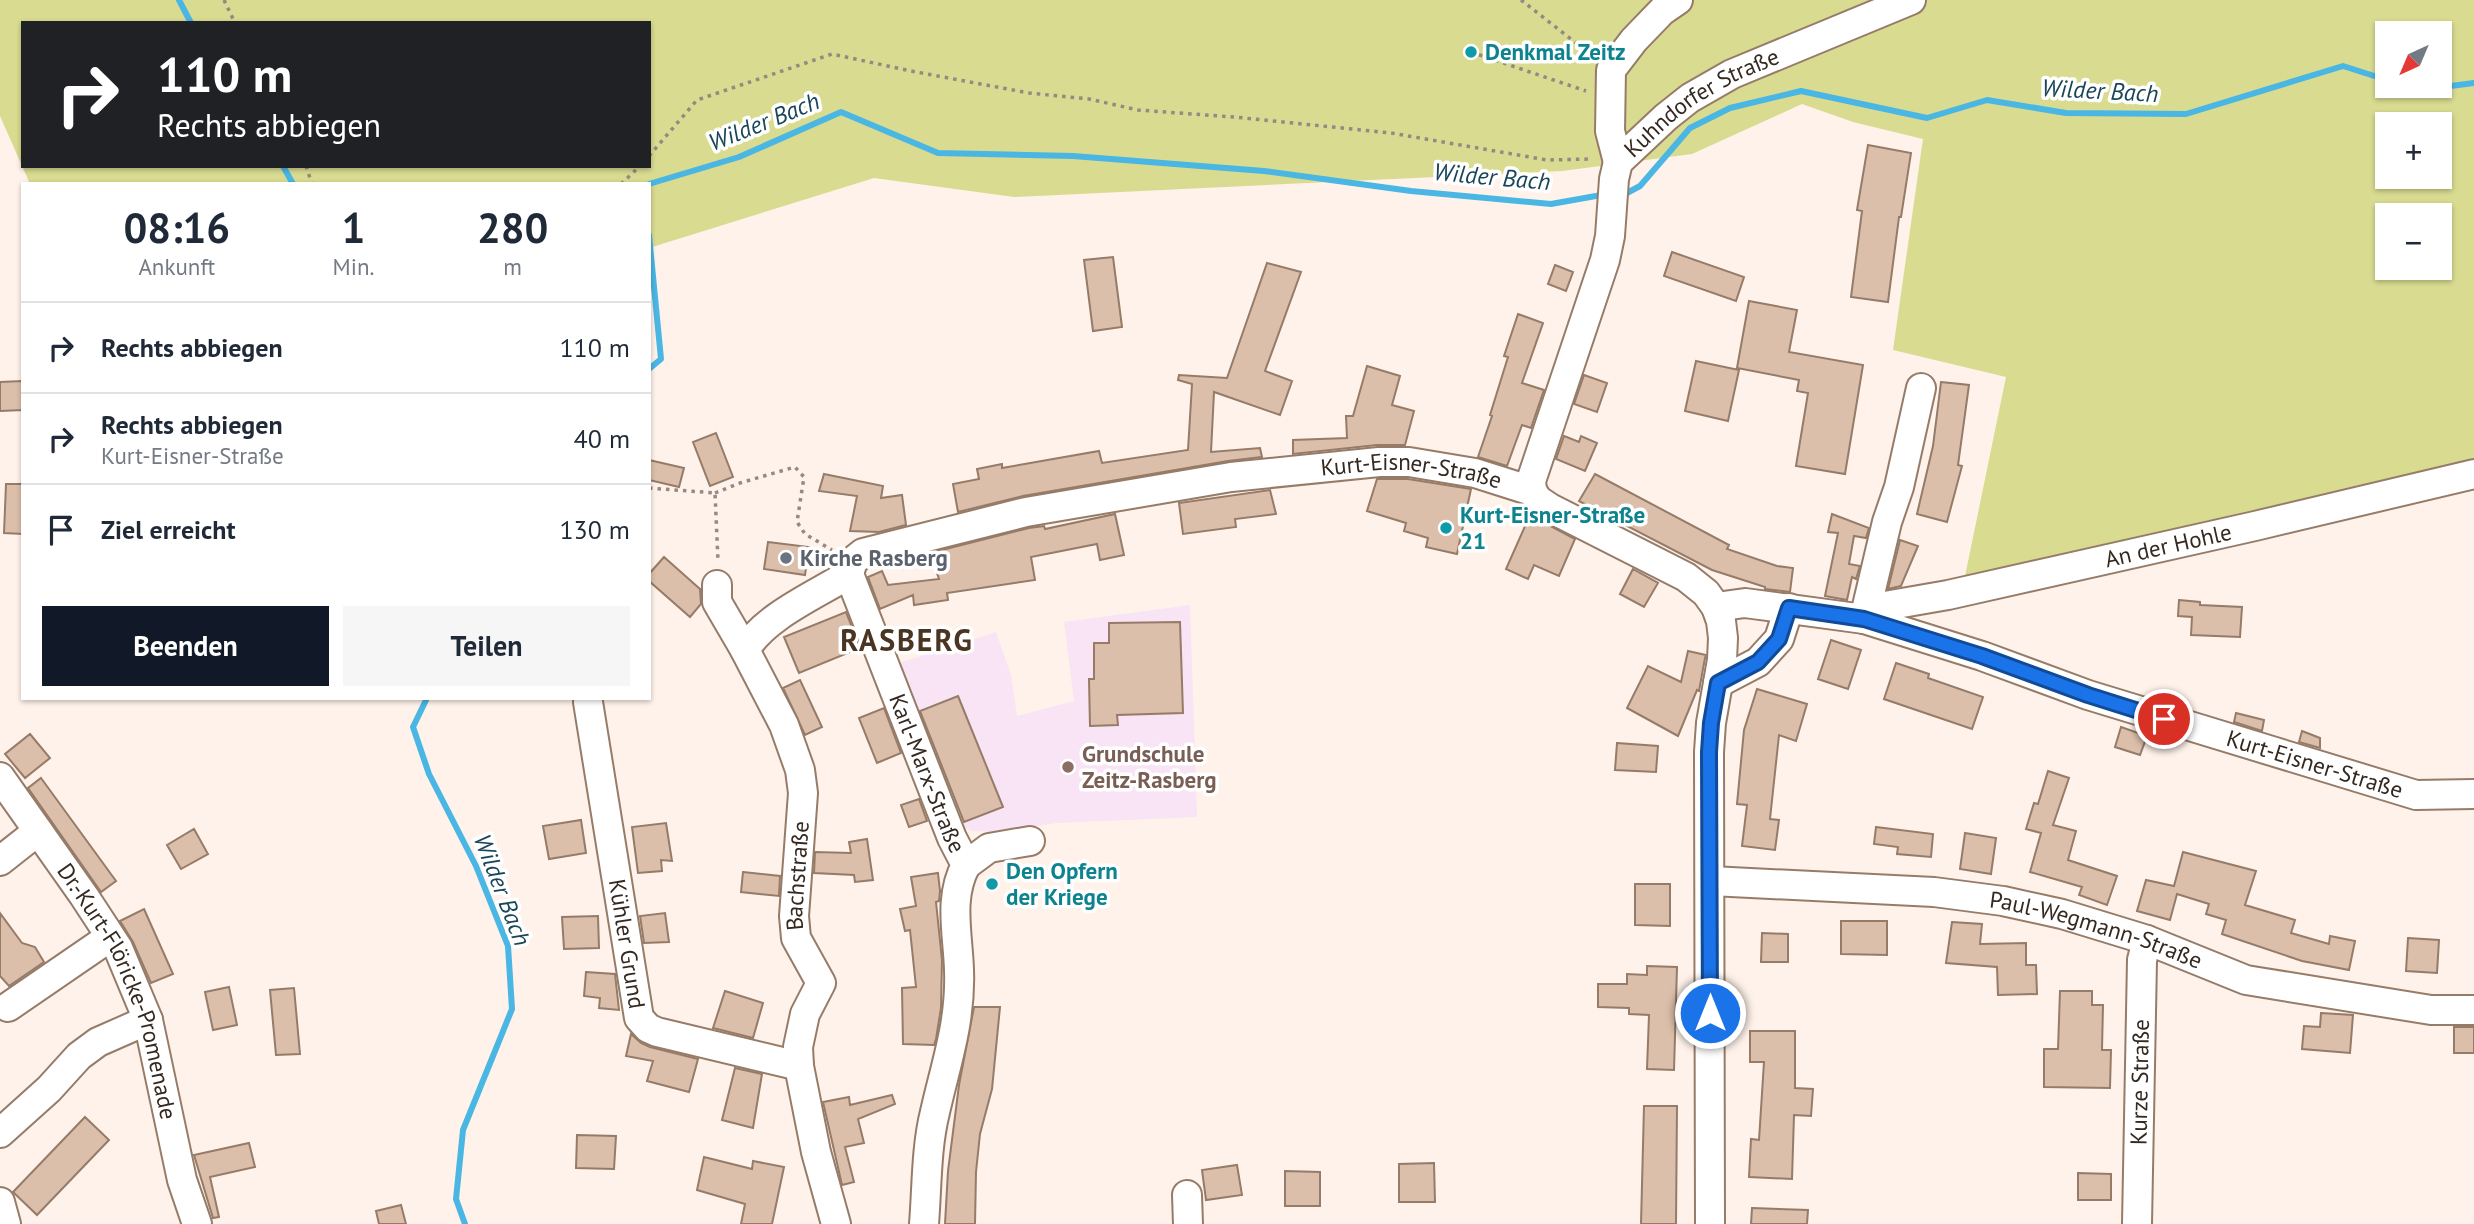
<!DOCTYPE html>
<html lang="de">
<head>
<meta charset="utf-8">
<style>
	:root { --surface:#fff; --page:#f6f6f7; --text:#1f2937; --muted:#747a83; --line:#e0e1e3; --accent:#111827 }
	body { margin:0; font-family:"PT Sans",sans-serif; background:var(--page); color:var(--text); height:100vh; display:flex; flex-direction:column; font-size:26px; white-space:nowrap }
	* { box-sizing:border-box; margin:0 }
	p { font-size:23px; color:var(--muted) }
	.icon { flex:none; width:38px; height:38px; fill:none; stroke:currentColor; stroke-width:2; stroke-linecap:round; stroke-linejoin:round }
	.map { position:relative; flex:1; overflow:hidden }
	.panel { position:absolute; left:21px; top:182px; width:630px; height:518px; display:flex; flex-direction:column; background:var(--surface); border-radius:0px; box-shadow:0 2px 5px #0004 }
	.panel>* { flex:none }
	.top-card { position:absolute; left:21px; top:21px; width:630px; height:147px; border-radius:0px; box-shadow:0 2px 5px #0004; background:#202124; color:#fff; overflow:hidden }
	.needle { width:46px; rotate:224deg }
	.tools { position:absolute; left:2375px; top:21px; display:grid; gap:14px }
	.tools a { display:grid; place-items:center; width:77px; height:77px; border-radius:0px; background:var(--surface); box-shadow:0 2px 5px #0004; font-size:35px }
	.pin { position:absolute; display:grid; place-items:center; width:60px; height:60px; color:#fff; margin:-30px; border:4px solid #fff; border-radius:50%; box-shadow:0 2px 7px #0007 }
	.me { position:absolute; width:77px; margin:-38px; rotate:0deg; stroke-linejoin:round; filter:drop-shadow(0 0 5px #0008) }
	.turn { display:flex; align-items:center; gap:24px; height:147px; padding:0 21px; font-size:32px }
	.turn .icon { width:91px; height:91px; stroke-width:2.5 }
	.turn b { display:block; font-size:49px; line-height:60px }
	.eta { display:flex; justify-content:space-evenly; align-items:center; height:119px; text-align:center }
	.eta b { font-size:42px; font-weight:600; line-height:49px }
	.button { display:flex; gap:14px; margin-top:auto; padding:14px 21px }
	.button a { flex:1; height:80px; border-radius:0px; background:var(--accent); color:#fff; font-size:28px; font-weight:600; line-height:80px; text-align:center }
	.button a+a { background:var(--page); color:var(--text) }
	ul { padding:0; list-style:none }
	li { display:flex; align-items:center; gap:21px; height:91px; padding:0 21px; border-top:2px solid var(--line) }
	li div { flex:1 }
	li b { display:block; font-size:26px }
	li em { font-style:normal }
	.map>svg:first-child { display:block }
	.education { fill:#f8e4f4 }
	.green { fill:#d8db90; fill-rule:evenodd }
	.lines { fill:none; stroke-linecap:round; stroke-linejoin:round }
	.stream { stroke:#49b6e4; stroke-width:6 }
	.building { fill:#dbbfaa; stroke:#957b68; stroke-width:2 }
	.minor-casing { stroke:#967c68; stroke-width:32 }
	.path { stroke:#958981; stroke-width:3.5; stroke-dasharray:3.5 5; stroke-linecap:butt }
	.minor { stroke:#fff; stroke-width:28 }
	.route-casing { stroke:#114b97; stroke-width:18 }
	.route { stroke:#1a73e8; stroke-width:12 }
	.culture-dot { fill:#0f9aa8; stroke:#fff; stroke-width:2.5 }
	.worship-dot { fill:#6b7280; stroke:#fff; stroke-width:2.5 }
	.education-dot { fill:#8d6e63; stroke:#fff; stroke-width:2.5 }
	.labels { text-anchor:middle; stroke-width:7; stroke-linejoin:round; paint-order:stroke }
	.culture-label { font-size:23px; font-weight:bold; fill:#0d838f; stroke:#fff; text-anchor:start }
	.street-label { font-size:23px; fill:#342921; stroke:#fff }
	.worship-label { font-size:23px; font-weight:bold; fill:#5b616d; stroke:#fff; text-anchor:start }
	.education-label { font-size:23px; font-weight:bold; fill:#785e54; stroke:#fff; text-anchor:start }
	.water-label { font-size:24px; font-style:italic; fill:#184659; stroke:#fff }
	.district-label { font-size:30px; font-weight:bold; letter-spacing:2px; fill:#4a3422; stroke:#fff }
</style>
</head>
<body>
<div class="map">
<svg width="2474" height="1224" viewBox="0 0 2474 1224">
	<rect width="100%" height="100%" fill="#fef2ea"/>
	<path class="education" d="M1190 605 1197 817 1056 823 999 832 972 831 966 828 899 663 996 632 1011 675 1017 716 1074 701 1064 622Z"/>
	<path class="green" d="M0 0H2474V461L1963 586 2006 377 1893 350 1923 139 1853 122 1802 104 1692 154 1562 171 1014 197 874 178 649 248V184H30L0 116ZM23 23H649V166H23ZM2387 33H2440V86H2387ZM2387 124H2440V177H2387ZM2387 215H2440V268H2387Z"/>
	<g class="lines">
		<path class="stream" d="M179 0 191 23
			M2407 86 2420 90 2474 83
			M283 166 293 184
			M649 184 739 157 841 112 938 153 1073 156 1264 171 1411 191 1551 204 1607 194
			M1621 193H1627L1640 186 1690 128 1730 108 1801 91 1927 118 1987 100 2066 113 2186 114 2343 66 2387 80
			M649 235 661 359 649 369
			M427 698 413 727 429 774 476 866 508 946 512 1009 463 1130 456 1199 465 1224"/>
	</g>
	<path class="building" d="M1868 145 1911 153 1901 217H1899L1888 302 1851 297 1862 211 1857 210Z
		M1672 252 1744 277 1736 301 1664 276Z
		M1113 257 1122 327 1093 331 1084 260Z
		M1267 263 1301 272 1265 371 1292 381 1280 415 1214 392 1211 452 1260 448 1262 457 1228 461 1023 496 958 512 953 484 979 479 977 469 1002 464V468L1099 451 1102 463 1188 450 1192 384 1178 380 1179 375 1227 378Z
		M1555 265 1573 272 1566 291 1548 284Z
		M1749 301 1797 310 1789 352 1863 365 1845 474 1796 466 1808 393 1797 391 1799 380 1737 368Z
		M1518 314 1543 323 1522 383 1544 390 1531 428 1522 425 1507 466 1478 457 1492 416 1490 415 1508 357 1504 356Z
		M1696 361 1739 370 1728 421 1685 411Z
		M1367 366 1400 376 1392 405 1414 411 1405 445H1377L1293 454V440L1347 438 1346 416H1353Z
		M1584 375 1607 383 1597 412 1574 404Z
		M22 381 23 410 0 411V382Z
		M1941 382 1969 385 1958 465 1962 466 1947 522 1917 514 1933 446Z
		M716 433 733 477 710 486 693 442Z
		M1564 436 1579 442 1581 436 1597 443 1585 471 1556 459Z
		M649 460 684 468 679 487 649 480Z
		M824 474 883 486 881 498 902 495 906 525 879 532 850 531 857 496 819 491Z
		M1595 474 1729 545 1727 549 1777 566 1793 568 1790 592 1765 589V587L1712 570 1579 501Z
		M1377 479H1408L1471 489 1457 554 1426 547 1428 538 1404 531 1406 523 1367 511Z
		M6 484H23V534L4 533Z
		M1270 490 1276 514 1235 519 1236 527 1183 534 1179 503Z
		M1115 514 1124 555 1100 560 1097 544 1031 557 1035 580 947 593 948 600 914 605 913 595 880 609 868 577 882 571 888 585 939 579 930 553 1029 528 1044 526 1045 529Z
		M1832 514 1869 528 1866 538 1854 536 1849 564 1860 566 1856 579 1852 577 1847 600 1825 596 1838 533 1828 532Z
		M1530 515 1575 539 1559 576 1534 565 1528 579 1506 569Z
		M1900 540 1918 546 1901 586 1888 589Z
		M768 542 809 547 805 575 764 569Z
		M664 557 700 589 701 604 690 617 649 581V574Z
		M1633 569 1658 583 1644 607 1620 594Z
		M2179 600 2200 602V605L2242 607 2240 637 2191 635 2192 617 2178 616Z
		M846 612 860 648 799 673 784 637Z
		M1180 622 1183 713 1117 715 1118 725 1090 726 1089 679H1094V643H1109V623Z
		M1831 640 1861 650 1848 689 1818 679Z
		M1688 651 1706 655 1705 658 1699 691 1697 690 1678 736 1627 708 1648 666 1681 682Z
		M1896 663 1929 674 1928 678 1983 697 1972 729 1884 699Z
		M800 680 822 727 805 735 783 688Z
		M1757 689 1807 704 1796 741 1779 735 1770 819 1779 820 1775 850 1742 846 1747 805 1737 804 1744 730Z
		M958 696 1003 807 964 822 920 711Z
		M884 708 901 753 877 763 859 718Z
		M2236 713 2264 720 2262 731 2234 722Z
		M2121 727 2147 736 2140 755 2115 747Z
		M2302 731 2320 738V748L2299 742Z
		M30 734 50 758 25 778 5 754Z
		M1617 743 1658 746 1656 772 1615 770Z
		M2048 771 2069 778 2053 825 2076 831 2068 860 2117 876 2107 905 2079 895 2082 887 2030 872 2041 833 2026 829 2034 803 2038 804Z
		M41 778 116 881 101 892 28 788Z
		M919 799 927 821 909 827 901 805Z
		M581 820 586 853 549 859 543 826Z
		M666 823 672 861 661 860 662 871 638 873 632 827Z
		M1876 827 1933 834 1931 857 1897 854 1898 847 1874 844Z
		M194 829 208 854 181 869 167 845Z
		M1965 833 1996 838 1991 874 1960 869Z
		M867 839 873 880 855 882 854 875 814 873 815 852 851 853 849 842Z
		M2183 852 2256 871 2245 905 2295 920 2291 933 2329 944 2330 936 2355 941 2349 970 2302 961 2222 934 2226 920 2206 914 2209 904 2177 894 2170 920 2137 911 2146 880 2174 886Z
		M743 872 780 876 779 896 741 892Z
		M938 873 940 891 939 901 936 902 942 960 941 1008 936 1039 934 1045 903 1044 902 988 916 987 910 930 905 931 900 909 916 906 911 877Z
		M1635 884H1670V926L1635 925Z
		M144 909 173 974 151 983 133 942 120 921Z
		M0 913 22 943 35 947 44 962 9 986 0 976Z
		M665 913 669 942 644 943 640 916Z
		M598 916 599 948 564 949 562 917Z
		M1841 921H1887V955L1841 954Z
		M1952 922 1982 924 1980 944 2026 943V965H2036L2037 994 1998 995 1997 967 1946 963Z
		M1762 933 1788 934V962H1761Z
		M2408 938 2439 940 2437 973 2406 971Z
		M1647 966 1677 967 1674 1070 1647 1069 1649 1015 1629 1014V1008L1598 1007V984H1627V974L1647 975Z
		M586 972 615 974 619 1010 599 1008 600 998 584 996Z
		M229 987 237 1025 213 1030 205 992Z
		M294 988 300 1054 276 1055 270 990Z
		M725 991 763 1003 753 1038 713 1028Z
		M2060 991H2092V1005H2103L2102 1050H2111L2110 1088 2044 1087V1049H2058Z
		M974 1007H1000L992 1089 980 1134 976 1172 975 1224H945L948 1171 959 1085Z
		M2321 1013 2353 1015 2350 1053 2302 1049 2304 1026 2320 1027Z
		M2454 1027H2474V1053H2454Z
		M1750 1031H1795V1088L1813 1089 1811 1116 1794 1115 1792 1179 1749 1177 1751 1139 1759 1140 1764 1062H1750Z
		M631 1034 641 1043 650 1047 698 1059 689 1092 647 1081 653 1061 626 1056Z
		M735 1068 762 1074 753 1128 722 1120Z
		M892 1095 895 1104 858 1119 864 1143 845 1147 854 1182 842 1185 823 1102 849 1097 850 1105Z
		M1644 1106H1677L1676 1224H1641Z
		M85 1117 109 1140 37 1215 13 1192Z
		M577 1135 616 1136 614 1169 576 1168Z
		M249 1143 255 1167 210 1177 219 1217 213 1218 194 1155Z
		M704 1157 752 1169 753 1161 784 1167 772 1224H741L745 1204 697 1190Z
		M1434 1163 1435 1202H1399V1164Z
		M1237 1165 1242 1195 1206 1200 1202 1170Z
		M1285 1171 1320 1172V1206H1285Z
		M2078 1173 2111 1174V1200H2078Z
		M401 1205 406 1224H379L376 1211Z
		M1752 1208 1808 1210 1807 1224H1751Z"/>
	<g class="lines">
		<g class="minor-casing">
			<g id="minor">
				<path d="M1618 162 1610 131 1611 70 1634 40 1662 11 1678 0"/>
				<path id="s1" d="M1532 491 1531 481 1605 260 1610 236 1614 179 1618 162 1666 117 1690 98 1732 74 1911 0"/>
				<path id="s2" d="M849 574 853 561 863 553 1026 512 1231 477 1379 462H1409L1475 473 1532 491 1538 500 1550 508 1686 577 1706 593 1716 607 1721 621 1723 638 1722 660 1711 723 1709 752 1710 1224"/>
				<path id="s3" d="M849 574 952 838 966 865C948 898 958 934 959 970 961 1022 946 1063 935 1112 926 1148 927 1187 924 1224"/>
				<path d="M717 585V602L745 650"/>
				<path id="s4" d="M1716 607 1745 603 1864 619 1982 656 2088 695 2416 795 2474 794"/>
				<path id="s5" d="M1864 619 1879 607 1948 595 2255 526 2474 474"/>
				<path d="M1864 619 1887 522 1899 487 1921 388"/>
				<path d="M1718 683 1758 662 1779 639 1789 608"/>
				<path id="s6" d="M588 702 639 1018 648 1028 657 1032 799 1066"/>
				<path id="s7" d="M0 777 84 896 118 948 148 1020 182 1180 197 1224"/>
				<path d="M0 861 38 831"/>
				<path d="M966 865 989 848 1030 841"/>
				<path id="s8" d="M1711 881 1934 892 2003 901 2062 914 2147 940 2246 980 2431 1010H2474"/>
				<path d="M8 1007 110 937"/>
				<path d="M0 1133 49 1089 79 1056 98 1042 148 1020"/>
				<path d="M1187 1195 1188 1224"/>
				<path d="M0 1202 6 1224"/>
				<path id="s9" d="M836 1224 816 1152 799 1066 798 1047 805 1014 821 983 796 938 794 916 803 793 800 770 784 725 745 650C765 616 816 595 849 574"/>
				<path id="s10" d="M2137 1224 2142 960 2147 940"/>
			</g>
		</g>
		<path class="path" d="M224 0 235 23
			M1521 0 1594 57
			M1471 52 1586 91
			M649 156 697 100 832 54 911 71 1029 93 1089 99 1138 110 1234 117 1391 133 1547 160 1592 159
			M306 166 312 184
			M621 184 640 166
			M649 488 715 493 718 561
			M715 493 740 483 795 467 804 477 797 522 805 534 832 550"/>
		<use href="#minor" class="minor"/>
	</g>
	<g class="lines">
		<g class="route-casing">
			<path id="route" d="M1710 1013 1709 752 1711 723 1718 683 1758 662 1779 639 1789 608 1864 619 1982 656 2088 695 2164 719"/>
		</g>
		<use href="#route" class="route"/>
	</g>
	<g class="culture-dot">
		<circle cx="1471" cy="52" r="7"/>
		<circle cx="1446" cy="528" r="7"/>
		<circle cx="992" cy="884" r="7"/>
	</g>
	<circle class="worship-dot" cx="786" cy="558" r="7"/>
	<circle class="education-dot" cx="1068" cy="767" r="7"/>
	<g class="labels">
		<g class="culture-label">
			<text x="1485" y="60">Denkmal Zeitz</text>
			<text x="1460" y="523">Kurt-Eisner-Straße<tspan x="1460" dy="26">21</tspan></text>
			<text x="1006" y="879">Den Opfern<tspan x="1006" dy="26">der Kriege</tspan></text>
		</g>
		<g class="street-label">
			<text dy="8" stroke="none"><textPath href="#s1" startOffset="446">Kuhndorfer Straße</textPath></text>
			<text dy="8" stroke="none"><textPath href="#s2" startOffset="584">Kurt-Eisner-Straße</textPath></text>
			<text dy="8" stroke="none"><textPath href="#s5" startOffset="315">An der Hohle</textPath></text>
			<text dy="8" stroke="none"><textPath href="#s4" startOffset="623">Kurt-Eisner-Straße</textPath></text>
			<text dy="8" stroke="none"><textPath href="#s3" startOffset="214">Karl-Marx-Straße</textPath></text>
			<text dy="8" stroke="none"><textPath href="#s9" startOffset="364">Bachstraße</textPath></text>
			<text dy="8" stroke="none"><textPath href="#s8" startOffset="390">Paul-Wegmann-Straße</textPath></text>
			<text dy="8" stroke="none"><textPath href="#s6" startOffset="245">Kühler Grund</textPath></text>
			<text dy="8" stroke="none"><textPath href="#s7" startOffset="248">Dr.-Kurt-Flöricke-Promenade</textPath></text>
			<text dy="8" stroke="none"><textPath href="#s10" startOffset="142">Kurze Straße</textPath></text>
		</g>
		<g class="worship-label">
			<text x="800" y="566">Kirche Rasberg</text>
		</g>
		<g class="education-label">
			<text x="1082" y="762">Grundschule<tspan x="1082" dy="26">Zeitz-Rasberg</tspan></text>
		</g>
		<g class="water-label">
			<text transform="translate(2100 91) rotate(3)" y="8">Wilder Bach</text>
			<text transform="translate(764 122) rotate(-22)" y="8">Wilder Bach</text>
			<text transform="translate(1492 177) rotate(5)" y="8">Wilder Bach</text>
			<text transform="translate(502 890) rotate(69)" y="8">Wilder Bach</text>
		</g>
		<g class="district-label">
			<text x="907" y="651">RASBERG</text>
		</g>
	</g>
</svg>
<div class="tools">
<a><svg class="needle" viewBox="-14 -14 28 28"><path d="M0-13l5 13h-10z" fill="#e53935"/><path d="M0 13l5-13h-10z" fill="#747a83"/></svg></a>
<a>+</a>
<a>−</a>
</div>
<div class="pin" style="left:2164px;top:719px;background:#d93025"><svg class="icon" aria-label="arrive" viewBox="0 0 24 24"><path d="M6 21V4h12l-3 4 3 4H6"/></svg></div>
<svg class="me" style="left:1710px;top:1013px" viewBox="-20 -20 40 40"><circle r="17" fill="#1a73e8" stroke="#fff" stroke-width="3"/><path d="M0-11L8 9 0 5-8 9z" fill="#fff"/></svg>
<div class="top-card">
<div class="turn"><svg class="icon" aria-label="right" viewBox="0 0 24 24"><path d="M7 20v-9h11M14 6l5 5-5 5"/></svg><div><b>110 m</b>Rechts abbiegen</div></div>
</div>
<section class="panel">
<div class="eta">
<div><b>08:16</b><p>Ankunft</p></div>
<div><b>1</b><p>Min.</p></div>
<div><b>280</b><p>m</p></div>
</div>
<ul>
<li><svg class="icon" aria-label="right" viewBox="0 0 24 24"><path d="M7 20v-9h11M14 6l5 5-5 5"/></svg><div><b>Rechts abbiegen</b></div><em>110 m</em></li>
<li><svg class="icon" aria-label="right" viewBox="0 0 24 24"><path d="M7 20v-9h11M14 6l5 5-5 5"/></svg><div><b>Rechts abbiegen</b><p>Kurt-Eisner-Straße</p></div><em>40 m</em></li>
<li><svg class="icon" aria-label="arrive" viewBox="0 0 24 24"><path d="M6 21V4h12l-3 4 3 4H6"/></svg><div><b>Ziel erreicht</b></div><em>130 m</em></li>
</ul>
<div class="button"><a>Beenden</a><a>Teilen</a></div>
</section>
</div>
</body>
</html>
